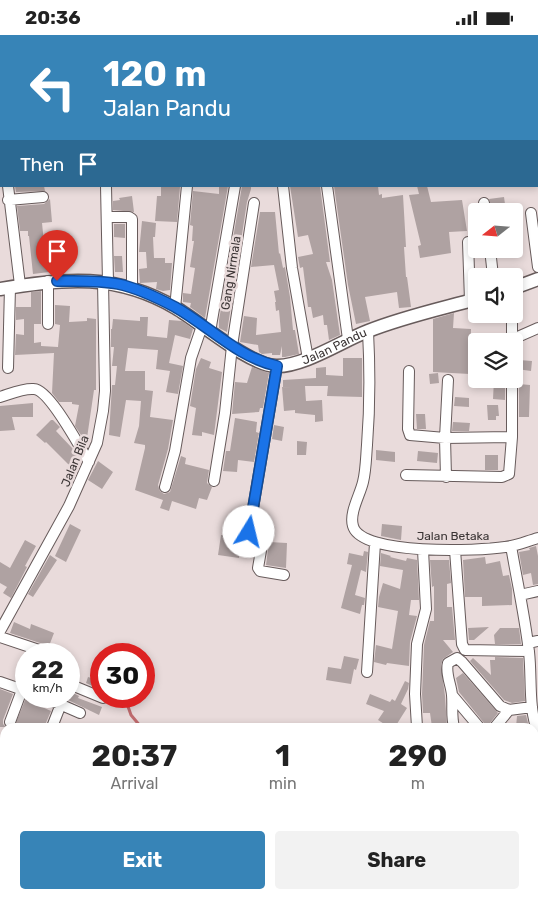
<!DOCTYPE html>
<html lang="en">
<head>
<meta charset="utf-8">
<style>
	:root { --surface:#fff; --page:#f2f2f2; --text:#222; --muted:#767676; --accent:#3784b7 }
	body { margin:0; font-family:Rubik,sans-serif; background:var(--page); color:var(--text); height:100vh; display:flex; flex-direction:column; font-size:19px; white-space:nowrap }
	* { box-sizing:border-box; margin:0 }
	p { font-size:16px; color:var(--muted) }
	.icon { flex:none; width:28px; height:28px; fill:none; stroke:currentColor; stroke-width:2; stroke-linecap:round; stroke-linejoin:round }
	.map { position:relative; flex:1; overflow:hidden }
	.side { position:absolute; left:0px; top:688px; width:539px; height:176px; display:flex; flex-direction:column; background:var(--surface); border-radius:15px 15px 0 0; box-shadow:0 2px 8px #0003 }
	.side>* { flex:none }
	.top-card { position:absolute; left:0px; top:0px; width:539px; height:152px; box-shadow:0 2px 8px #0003; background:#3784b7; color:#fff; overflow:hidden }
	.needle { width:32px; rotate:253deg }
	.fabs { position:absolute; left:468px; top:168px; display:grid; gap:10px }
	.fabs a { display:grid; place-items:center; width:55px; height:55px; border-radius:5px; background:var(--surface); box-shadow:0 2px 8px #0003; font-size:25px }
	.speed { position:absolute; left:15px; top:608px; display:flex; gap:10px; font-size:25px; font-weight:700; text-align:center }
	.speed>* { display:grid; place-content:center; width:65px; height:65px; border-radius:50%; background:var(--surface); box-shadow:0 2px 8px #0003; line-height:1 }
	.speed small { font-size:12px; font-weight:400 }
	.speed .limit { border:8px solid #d22; background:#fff; color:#111 }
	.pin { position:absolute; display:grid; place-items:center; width:42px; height:42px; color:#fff; margin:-51px -21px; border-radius:50% 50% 50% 0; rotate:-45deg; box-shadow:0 0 5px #0007 }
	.pin .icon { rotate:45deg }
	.me { position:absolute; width:55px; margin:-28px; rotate:9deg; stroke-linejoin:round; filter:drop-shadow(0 0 4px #0008) }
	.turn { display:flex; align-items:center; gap:18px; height:105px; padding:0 20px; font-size:22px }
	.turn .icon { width:65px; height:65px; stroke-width:2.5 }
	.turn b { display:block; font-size:35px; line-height:42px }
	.then { display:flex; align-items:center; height:48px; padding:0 20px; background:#0003; gap:10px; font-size:19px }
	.eta { display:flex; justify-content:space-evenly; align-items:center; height:85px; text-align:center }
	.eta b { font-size:30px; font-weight:700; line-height:35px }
	.button { display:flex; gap:10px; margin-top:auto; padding:10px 20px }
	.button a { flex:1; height:58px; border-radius:5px; background:var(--accent); color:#fff; font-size:20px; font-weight:700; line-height:58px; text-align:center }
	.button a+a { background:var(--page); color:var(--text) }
	.status { display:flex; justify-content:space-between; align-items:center; height:35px; padding:0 25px; background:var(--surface); direction:ltr }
	.status svg { height:14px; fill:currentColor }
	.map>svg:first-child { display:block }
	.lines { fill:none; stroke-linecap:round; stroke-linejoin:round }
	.stream { stroke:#c06b6e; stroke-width:3 }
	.building { fill:#afa2a2 }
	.minor-casing { stroke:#675b5b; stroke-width:12 }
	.major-casing { stroke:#675b5b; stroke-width:15 }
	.minor { stroke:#fff; stroke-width:10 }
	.major { stroke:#fff; stroke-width:12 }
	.route-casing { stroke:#114b97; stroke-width:12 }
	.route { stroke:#1a73e8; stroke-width:9 }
	.labels { text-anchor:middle; stroke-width:5; stroke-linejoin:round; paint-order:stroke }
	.street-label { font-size:12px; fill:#3a3434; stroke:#e9dbdb }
</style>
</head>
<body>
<div class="status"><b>20:36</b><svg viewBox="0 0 49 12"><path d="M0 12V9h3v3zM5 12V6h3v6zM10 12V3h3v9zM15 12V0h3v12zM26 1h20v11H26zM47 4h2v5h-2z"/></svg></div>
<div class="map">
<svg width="538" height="863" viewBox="0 0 538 863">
	<rect width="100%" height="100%" fill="#e9dbdb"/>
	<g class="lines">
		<path class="stream" d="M98 634 101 639
			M122 661 125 663 131 680 141 692
			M357 859 378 860 384 863"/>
	</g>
	<path class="building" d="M15 151H44L45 156 16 157Z
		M219 151H228L205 283 190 272 191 268 183 267V258L191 259 195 233 190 232 194 206H192L193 191 190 190 193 156 219 159Z
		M242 151H251V154L247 167 227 297 219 293V285Z
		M290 151H320L330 227H326L332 245 340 300 329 305 327 290H324L323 280 313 283 311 272H308L303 232 300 233 298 222 313 219 308 200 298 202Z
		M334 151H378L379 160 382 159V163L403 160 406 212H404L406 242H407L411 272 399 273 397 257 365 262 370 286 356 289 348 250Z
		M417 151H427L431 167 462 165 467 196 449 197 451 218 420 223 418 211 421 210 409 160 419 159Z
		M161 152H180L177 187 155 186 157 161H161Z
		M132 161 134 177 113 175V166L120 165 119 163Z
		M504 162 506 176H492L489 164Z
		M50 164 52 187 42 188 44 208H46L49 237 33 239 29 201H28V196H20L17 171 44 169Z
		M260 177H275L279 219 280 218 283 233 285 232 290 262 293 295H295L299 319 285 322H282V311L280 320H272V318L262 319 259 317 258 310 240 307 244 281 257 283 256 300 281 297 279 275 276 276 275 267H276L274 256 279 255 274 230 251 232Z
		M142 186 156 188 155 202H153L154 223H165V228H172L170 255 163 256 156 254 157 247 140 248 139 234 147 233 146 217H139Z
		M114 189H125V203L114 202Z
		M114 221H122L123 237H115Z
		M41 256V289H34V308L41 307V311L58 312 60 290 55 289V270L70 271 69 287 87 286V283L96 284V355H94L87 403H83L75 391 79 370 72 369V367H59L52 358 54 318 15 320 16 299 24 300V284L16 285V272H31V257Z
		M454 278 453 293 471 294 470 339 433 337V284Z
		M140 282H148L147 301 167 303 169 285 182 286 193 294 190 304 175 300 169 328 183 331 178 359 166 357 170 336 156 334 158 315 128 313 125 336H145V355L153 356 150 382 173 385 168 414 158 450 160 456 164 459 170 457 181 421 186 423 185 429 209 435 207 448 212 452 207 465 199 463 196 474 172 466 169 476 160 473 163 465 135 455 145 413V410L134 408 139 391 141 366 126 365 120 402 109 400 112 350H115L117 331H112L114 312H111V294H112L113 284 140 286Z
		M201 323 211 327 209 333 222 337 214 400 202 397V401L192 400 196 373 190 371 196 334Z
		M343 323H362V362L327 361 328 351H305L306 366 322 365 323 386 315 387V380L295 378V375L284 376 282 352 294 353 283 352V345L316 343V333L326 332V340L343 341Z
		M519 325 532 326 531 336 517 334Z
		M252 332 269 338 263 373H260L259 377 232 379 235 347 247 348Z
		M438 338 439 348 430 349 429 339Z
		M494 344H505V365L493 364Z
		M519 349 530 350 529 382H519Z
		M455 362 469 363V372L454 371Z
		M33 368V382H12L15 395 0 396V371Z
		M487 370H498L499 381H496V385H488Z
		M416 379H425L426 394H417Z
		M235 383 257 387 256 397 259 398 254 427 238 425 237 437 223 436 226 416H230Z
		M51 385H53L60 392 56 396 73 414 77 421 69 430 46 407 45 408 36 400Z
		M453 387 470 388 469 396H452Z
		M274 390 284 392 282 406 272 404Z
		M297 406 307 407 306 420H297Z
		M376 415 395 417V427L376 425Z
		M418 416 438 418 437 428 417 426Z
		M485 420H498V435H485Z
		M98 426 113 437 102 454 88 445Z
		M70 489 81 495 66 527 55 521Z
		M382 489 402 491 401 505 381 501Z
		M221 500 242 503 239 523 218 520Z
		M25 505 36 511 25 531 27 532 11 563 3 558 7 552 0 548V527L10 533Z
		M269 507 287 508 286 533 266 530Z
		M536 511 538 521V549L533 550 531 538 523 540 519 517 530 515 529 513Z
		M364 516 368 517 366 537 361 535 355 560 365 563 364 570H362L360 579 341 573 352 530 347 529 349 518 363 521Z
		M381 518 391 521 390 522 406 526 407 523 417 525 419 565H411L409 580 417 581 410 607 409 631 387 628 386 630 374 627 376 610 392 614 398 576 378 572 379 562 383 548 400 554 403 535 380 531Z
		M50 520 57 525 33 562 28 559Z
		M485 522 486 529 500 526 503 541 509 540 512 554V570L482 571V562H465L463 525Z
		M430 525H449L451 548 447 549V572H452L455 605H443L453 617 443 624 441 630 445 661 447 692H432L430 678H423L422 659 424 610 430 586H434V551L432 552Z
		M14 587 30 594 31 589 54 598 49 611 10 598Z
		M489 592 474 605H469L468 593Z
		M500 593H519L521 609H495L494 600Z
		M344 621 359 624 356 635 354 634 351 649 326 645 328 632 341 634Z
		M495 622 523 623 525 666 512 668 504 665 470 626 473 623 491 640 490 625H495Z
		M463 638 498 678 490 688 488 692H486L484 688 459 657 456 643Z
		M88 642 101 646V655L86 648Z
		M405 646 409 648 408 654 401 669 407 673 395 692H389L378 685 384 676 366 669 370 659 390 667 392 664 395 666Z
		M0 654 13 659 3 685V689L6 692H0Z
		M69 656 79 661 78 663 102 672 99 680 66 664 67 661H69Z
		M30 661H34L33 668 51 676 45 690 44 692H14L26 663Z
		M526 680 529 692H516L517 681Z"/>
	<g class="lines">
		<g class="minor-casing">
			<path id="minor" d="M102 0V1
				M246 0V1
				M304 0V1
				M397 0V1
				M477 0 478 1
				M506 0V1
				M446 1 452 0
				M8 151 20 250
				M106 151 108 247
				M283 151 292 233 308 324
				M327 151 348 304
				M8 165 43 162
				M484 168 485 176
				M531 178 538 232
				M110 182H129L132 184V252
				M468 207 470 265
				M490 214 493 241
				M48 246V289
				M175 273 187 151
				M512 279V306
				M368 296C370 334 370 372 367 410 366 422 366 435 363 447 360 460 349 478 353 491 361 521 480 516 505 512 516 511 527 506 538 503
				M210 297 235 151
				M513 304 538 293
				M277 331 249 497 250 499 263 504 258 533 260 536 284 540
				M8 333 10 252
				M409 336 408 394 410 400 445 403 512 402
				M0 362C10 359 23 353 34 354 50 355 80 413 89 427
				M406 440 502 442 509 439 512 402V344
				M446 442 445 403 448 345
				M214 446 225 378 232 311 254 168
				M165 452 175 416 191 323 202 291
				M511 511C517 546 525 582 529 617 532 642 528 674 538 697
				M455 515 462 609 465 615 529 616
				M520 560 538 556
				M0 596 69 471 97 408 103 376 105 356 103 247
				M0 602 51 619
				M528 608 538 606
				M367 637 375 508
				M0 647 26 656
				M69 649 103 663
				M452 660 479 692
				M41 661 80 678
				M10 687 22 655
				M52 692 61 669
				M417 692 415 659 417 609 426 574 423 515
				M454 692C451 681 453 671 452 660 451 649 445 638 448 628L457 623 462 627 500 671 509 675
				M495 692 509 675 532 672
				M534 724 538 714
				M0 851 5 853
				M18 859 31 863
				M526 859 530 863
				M412 863 413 859
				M469 863 472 859"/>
		</g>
		<g class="major-casing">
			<g id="major">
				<path d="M514 253 538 244"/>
				<path id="s1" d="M0 254C64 243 117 238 176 273 200 287 249 330 276 331 303 332 342 306 368 296 403 282 440 274 476 264"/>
			</g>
		</g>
		<use href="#minor" class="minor"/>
		<use href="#major" class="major"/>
	</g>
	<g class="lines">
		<g class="route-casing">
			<path id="route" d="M57 246C78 246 99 245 118 249 138 253 158 263 175 272 209 291 237 322 277 331L249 497"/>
		</g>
		<use href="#route" class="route"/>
	</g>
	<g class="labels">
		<g class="street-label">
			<text transform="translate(231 238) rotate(-81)" y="4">Gang Nirmala</text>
			<text dy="4" stroke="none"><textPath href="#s1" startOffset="360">Jalan Pandu</textPath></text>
			<text transform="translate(75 426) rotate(-68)" y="4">Jalan Bila</text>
			<text x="453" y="505">Jalan Betaka</text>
		</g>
	</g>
</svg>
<div class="fabs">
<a><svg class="needle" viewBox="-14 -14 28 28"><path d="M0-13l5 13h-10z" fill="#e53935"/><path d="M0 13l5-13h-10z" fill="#767676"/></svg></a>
<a><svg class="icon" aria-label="sound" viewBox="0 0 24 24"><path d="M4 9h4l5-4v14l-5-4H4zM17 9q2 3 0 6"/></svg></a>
<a><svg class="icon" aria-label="layers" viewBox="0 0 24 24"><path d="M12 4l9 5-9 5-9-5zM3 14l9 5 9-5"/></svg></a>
</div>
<div class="speed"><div>22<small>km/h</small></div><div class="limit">30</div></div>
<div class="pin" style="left:57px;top:246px;background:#d93025"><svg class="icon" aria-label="arrive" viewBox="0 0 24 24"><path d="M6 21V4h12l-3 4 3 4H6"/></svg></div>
<svg class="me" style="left:249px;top:497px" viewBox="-20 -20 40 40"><circle r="19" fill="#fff"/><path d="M0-13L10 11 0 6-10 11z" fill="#1a73e8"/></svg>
<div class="top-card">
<div class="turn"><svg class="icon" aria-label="left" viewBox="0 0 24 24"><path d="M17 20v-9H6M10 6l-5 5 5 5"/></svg><div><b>120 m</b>Jalan Pandu</div></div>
<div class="then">Then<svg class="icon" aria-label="arrive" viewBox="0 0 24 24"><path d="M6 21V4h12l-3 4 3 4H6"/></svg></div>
</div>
<section class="side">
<div class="eta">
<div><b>20:37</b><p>Arrival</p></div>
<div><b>1</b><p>min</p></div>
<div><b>290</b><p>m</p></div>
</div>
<div class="button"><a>Exit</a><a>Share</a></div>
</section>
</div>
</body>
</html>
